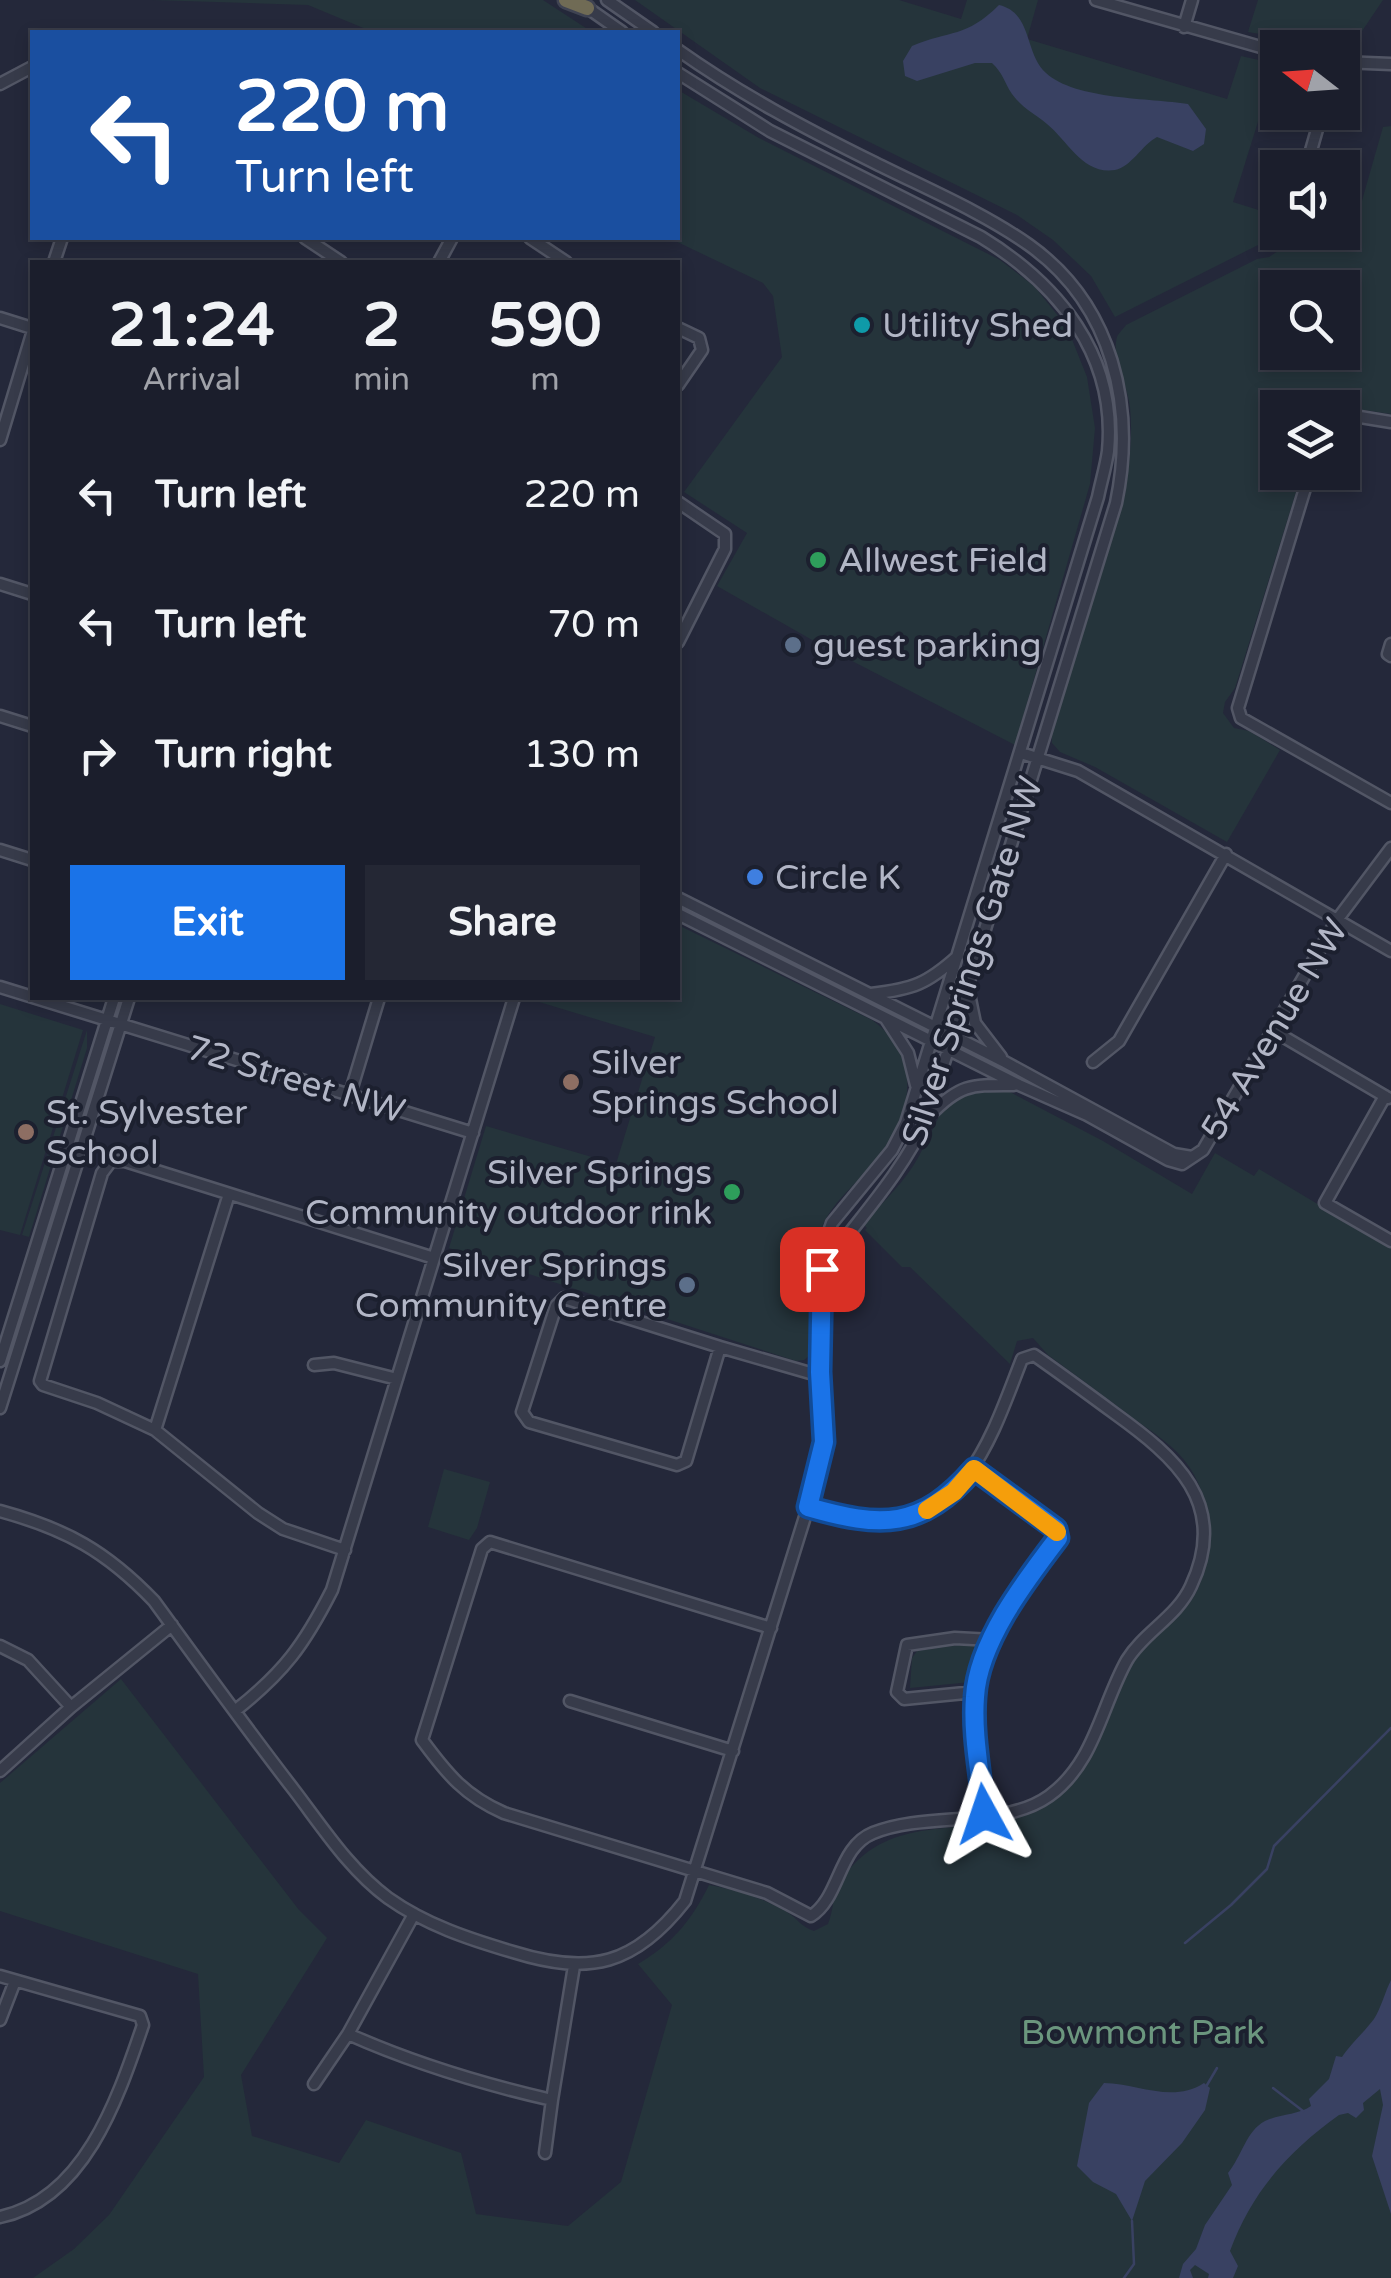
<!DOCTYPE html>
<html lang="en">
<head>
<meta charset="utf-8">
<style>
	:root { --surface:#1b1e2c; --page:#242734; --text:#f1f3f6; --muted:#a0a2a9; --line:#393c48; --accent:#1a73e8 }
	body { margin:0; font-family:"Varela Round",sans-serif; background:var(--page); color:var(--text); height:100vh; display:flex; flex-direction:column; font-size:38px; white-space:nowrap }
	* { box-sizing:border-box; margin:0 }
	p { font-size:32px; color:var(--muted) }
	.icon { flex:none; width:55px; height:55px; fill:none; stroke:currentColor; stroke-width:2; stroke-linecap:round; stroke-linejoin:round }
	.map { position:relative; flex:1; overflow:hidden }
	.details { position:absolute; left:30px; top:260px; width:650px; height:740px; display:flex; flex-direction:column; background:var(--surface); border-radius:0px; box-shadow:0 5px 15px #0003,0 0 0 2px var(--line) }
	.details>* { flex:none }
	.banner { position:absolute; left:30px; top:30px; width:650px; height:210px; border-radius:0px; box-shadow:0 5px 15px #0003,0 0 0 2px var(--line); background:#1a4fa0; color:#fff; overflow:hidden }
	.needle { width:65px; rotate:287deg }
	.fabs { position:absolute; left:1260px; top:30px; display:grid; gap:20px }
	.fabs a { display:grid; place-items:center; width:100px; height:100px; border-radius:0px; background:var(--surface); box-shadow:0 5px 15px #0003,0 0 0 2px var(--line); font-size:50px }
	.pin { position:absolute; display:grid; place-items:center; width:85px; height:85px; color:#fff; margin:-42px; border-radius:20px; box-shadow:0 5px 15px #0006 }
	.me { position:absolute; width:110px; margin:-55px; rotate:355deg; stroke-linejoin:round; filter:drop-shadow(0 0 8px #0008) }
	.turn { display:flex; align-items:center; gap:35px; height:210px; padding:0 40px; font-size:45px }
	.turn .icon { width:130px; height:130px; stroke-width:2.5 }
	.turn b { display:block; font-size:70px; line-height:85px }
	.eta { display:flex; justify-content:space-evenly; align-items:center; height:170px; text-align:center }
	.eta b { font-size:60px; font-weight:700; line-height:70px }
	.button { display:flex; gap:20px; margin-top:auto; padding:20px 40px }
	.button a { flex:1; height:115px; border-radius:0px; background:var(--accent); color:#fff; font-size:40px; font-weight:700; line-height:115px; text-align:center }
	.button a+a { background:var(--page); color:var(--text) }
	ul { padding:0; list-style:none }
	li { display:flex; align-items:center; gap:30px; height:130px; padding:0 40px }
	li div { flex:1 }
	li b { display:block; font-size:38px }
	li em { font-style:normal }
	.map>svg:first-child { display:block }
	.green { fill:#25343b; fill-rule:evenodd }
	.water { fill:#394162 }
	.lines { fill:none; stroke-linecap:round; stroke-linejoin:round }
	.stream { stroke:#394162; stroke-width:2.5 }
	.minor-casing { stroke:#525665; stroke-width:15 }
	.highway-casing { stroke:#3f4352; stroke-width:19 }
	.minor { stroke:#373b4a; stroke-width:10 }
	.highway { stroke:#706b55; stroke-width:14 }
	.route-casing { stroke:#114b97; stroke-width:25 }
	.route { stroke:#1a73e8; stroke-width:18 }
	.slow { stroke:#f59e0b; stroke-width:18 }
	.culture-dot { fill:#0f9aa8; stroke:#1c202f; stroke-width:4 }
	.leisure-dot { fill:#2e9e5b; stroke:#1c202f; stroke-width:4 }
	.service-dot { fill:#5c6f8a; stroke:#1c202f; stroke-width:4 }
	.shop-dot { fill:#3f7fe0; stroke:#1c202f; stroke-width:4 }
	.education-dot { fill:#8d6e63; stroke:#1c202f; stroke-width:4 }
	.labels { text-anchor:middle; stroke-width:8; stroke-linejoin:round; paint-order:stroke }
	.poi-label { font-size:35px; fill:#b2b6c6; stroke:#1c202f; text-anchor:start }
	.street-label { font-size:35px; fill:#b2b6c6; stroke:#1c202f }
	.park-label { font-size:35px; fill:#6b967e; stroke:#1c202f }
</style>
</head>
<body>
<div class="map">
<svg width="1391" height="2278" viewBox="0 0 1391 2278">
	<rect width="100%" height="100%" fill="#24283a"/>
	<path class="green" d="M152 0H543L592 32H373L308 5Z
		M635 0H899L961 19 967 0H1038L1027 39 1227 99 1241 56 1276 64 1233 202 1265 212 1260 227 1266 241 1115 317 1091 276 1053 240 1017 215 760 88Z
		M1258 0H1383L1350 49 1248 32Z
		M678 90 759 138 1000 260 1034 286 1067 327 1087 377 1095 428 1090 484 1015 745 821 645 717 586 747 533 684 492 782 357 773 296 763 283 669 238H678Z
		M1391 126V414L1343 407 1325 400 1322 407 1278 408V472L1302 473 1235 688 1225 702 1223 713 1234 728 1249 731 1280 750 1227 842 1095 767 1060 752 1052 743V733L1125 494C1129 465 1133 437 1130 407 1128 386 1111 358 1117 337 1118 334 1124 328 1126 325L1257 259 1269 257 1281 249 1300 251 1304 240 1349 246 1383 127ZM1278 288H1342V352H1278Z
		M678 925 872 1020C922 1056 914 1110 879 1156 861 1181 833 1199 821 1229 806 1266 812 1313 813 1353L804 1360 796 1361 449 1248 486 1126 616 1164 655 1037 526 998H678Z
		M0 1004 83 1030 20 1235 0 1230Z
		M87 1030V1048L29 1237 22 1235Z
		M1004 1089 1103 1141 1192 1194 1215 1153 1254 1176 1259 1169 1391 1248V2278H33L74 2249 109 2215 204 2077 198 1974 0 1911V1783L121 1679 299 1910 327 1938 241 2075 252 2136 339 2163 366 2120 461 2153 476 2214 568 2226 621 2182 672 2005 638 1964C672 1944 692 1920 709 1885 735 1890 764 1898 787 1912 798 1919 801 1927 814 1931L828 1924C834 1909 832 1896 841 1881 892 1802 981 1846 1047 1804 1097 1773 1105 1713 1131 1664 1145 1638 1176 1623 1193 1598 1203 1582 1208 1559 1209 1540 1209 1515 1204 1489 1190 1468 1176 1446 1153 1433 1133 1418 1105 1397 1077 1376 1048 1355L1033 1338 1017 1341 1010 1364 910 1267H902L865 1230 867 1228 863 1224C883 1202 905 1182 919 1156 946 1108 940 1090 1004 1089Z
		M444 1469 490 1482 477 1528 469 1540 428 1527Z
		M973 1643 982 1652 971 1682 910 1688 912 1658 917 1651Z"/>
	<path class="water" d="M999 5C1033 13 1024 53 1046 73 1075 100 1151 98 1188 104L1206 129 1204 144 1193 151 1157 137C1142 145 1131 167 1115 170 1083 175 1068 141 1047 124 1034 113 1023 109 1012 94 1004 82 1003 73 992 63H975L917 81 905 76 903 61 912 46C950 30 966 38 999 5Z
		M1391 1980V2214L1372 2156 1383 2105 1380 2089 1363 2103 1364 2110 1356 2118 1348 2113 1339 2115C1289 2151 1252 2191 1230 2251L1238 2266 1233 2278H1208L1209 2274 1195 2265 1190 2270 1193 2278H1179L1183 2264 1196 2249 1205 2225 1232 2185 1228 2173C1242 2156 1246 2131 1265 2121 1280 2114 1298 2115 1311 2106L1309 2099 1329 2079 1336 2056 1342 2057C1349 2046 1365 2031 1374 2019 1381 2008 1385 1992 1391 1980Z
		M1104 2083C1137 2083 1172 2104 1204 2083L1210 2088 1205 2110 1182 2143 1145 2181 1132 2221 1116 2194 1093 2182 1077 2166 1089 2103Z"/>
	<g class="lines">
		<path class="stream" d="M1185 1943 1231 1905 1267 1869 1274 1846 1391 1728
			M1207 2085 1217 2068
			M1273 2088 1303 2111
			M1124 2278 1134 2264 1132 2221"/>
		<g class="minor-casing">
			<path id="minor" d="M607 0 653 32
				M1096 0 1278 52
				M582 4 622 32
				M1184 27 1192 0
				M678 50C740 94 806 129 875 163 927 189 982 212 1029 245 1113 305 1136 407 1116 503L927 1118C901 1175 859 1218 823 1268
				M1342 62 1391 64
				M0 84 32 67
				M1306 168 1322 112
				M305 238 341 262
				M530 238 566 262
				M54 262 62 238
				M439 262 452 238
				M0 318 32 328
				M678 328 699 338 702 350 678 385
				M1342 414 1391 422
				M0 440 32 334
				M1310 472 1238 708 1241 718 1391 803
				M678 502 725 534V549L678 642
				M0 584 32 594
				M1391 644 1388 654 1391 656
				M0 716 32 726
				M1021 753 1078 771 1391 951
				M0 850 32 860
				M678 898 1005 1062 1174 1154 1192 1157
				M678 914 1019 1085 1087 1115 1168 1160 1182 1164 1203 1150 1337 920 1391 848
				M0 987 473 1133
				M968 989 975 1023 1001 1057
				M871 994C913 989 927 984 958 956
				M886 1019 908 1053 916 1085
				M1272 1030 1388 1098
				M1093 1062 1119 1041 1226 854
				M350 1094 379 998
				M1385 1096 1325 1203 1391 1241
				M931 1114C961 1083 973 1085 1014 1085
				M564 1298 720 1347 686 1461 677 1465 529 1422 522 1412 556 1306Z
				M720 1347 810 1373 820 1372
				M0 1361 114 998
				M314 1365 334 1363 397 1379
				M0 1408 129 998
				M155 1430 229 1194
				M974 1469 1057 1529 1058 1537C1027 1580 978 1642 975 1697 972 1735 981 1776 985 1814
				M0 1511C66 1529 106 1551 154 1601 200 1664 246 1728 294 1790 323 1828 349 1869 388 1898 426 1925 469 1939 513 1952 590 1976 635 1965 685 1901L819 1472 824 1441 821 1254 832 1223 892 1150 906 1123 1098 497C1101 482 1106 466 1108 451 1117 355 1058 284 981 237L770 131 678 73
				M345 1550 283 1529 258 1513 155 1430 97 1403 43 1385 40 1381 102 1173 111 1161H125L434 1258
				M771 1628 490 1542 482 1549 422 1740C447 1774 465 1796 504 1813L767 1893 811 1916C840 1898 838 1847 873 1833 927 1811 1003 1829 1049 1796 1095 1763 1101 1706 1127 1660 1144 1632 1177 1617 1191 1586 1230 1503 1175 1457 1114 1413 1087 1393 1061 1374 1034 1355L1022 1359C995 1427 967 1524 877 1522 853 1521 831 1513 808 1507
				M0 1646 28 1660 71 1707
				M975 1692 904 1699 897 1692 907 1645 955 1638 992 1640
				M570 1701 733 1751
				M236 1710C284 1672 304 1645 332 1590L514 998
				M0 1771 71 1707 172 1625
				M414 1914 348 2034C413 2063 482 2084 552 2100L574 1966
				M0 1976 140 2016 143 2025C118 2098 85 2199 0 2217
				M0 2020 15 1981
				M314 2084 348 2034
				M545 2153 552 2100"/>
		</g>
		<g class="highway-casing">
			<path id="highway" d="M566 0 587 8"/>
		</g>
		<use href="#minor" class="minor"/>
		<use href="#highway" class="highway"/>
	</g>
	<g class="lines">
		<g class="route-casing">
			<path id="route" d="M822 1269 820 1372 824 1442 808 1507C881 1528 921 1530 974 1469L1056 1529 1058 1538C1026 1580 978 1642 975 1697 972 1735 981 1776 984 1814"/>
		</g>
		<use href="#route" class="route"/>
		<path class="slow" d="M927 1510 954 1492 974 1469 1057 1532"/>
	</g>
	<circle class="culture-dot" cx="862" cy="325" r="10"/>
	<g class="leisure-dot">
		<circle cx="818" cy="560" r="10"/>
		<circle cx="732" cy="1192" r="10"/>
	</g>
	<g class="service-dot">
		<circle cx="793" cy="645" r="10"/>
		<circle cx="687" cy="1285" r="10"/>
	</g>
	<circle class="shop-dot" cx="755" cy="877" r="10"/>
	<g class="education-dot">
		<circle cx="571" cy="1082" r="10"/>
		<circle cx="26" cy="1132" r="10"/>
	</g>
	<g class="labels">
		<g class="poi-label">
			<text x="882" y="337">Utility Shed</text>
			<text x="838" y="572">Allwest Field</text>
			<text x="813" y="657">guest parking</text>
			<text x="775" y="889">Circle K</text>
			<text x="591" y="1074">Silver<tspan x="591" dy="40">Springs School</tspan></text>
			<text x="46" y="1124">St. Sylvester<tspan x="46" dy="40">School</tspan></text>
			<text x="712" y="1184" text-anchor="end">Silver Springs<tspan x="712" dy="40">Community outdoor rink</tspan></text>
			<text x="667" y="1277" text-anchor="end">Silver Springs<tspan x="667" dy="40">Community Centre</tspan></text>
		</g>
		<g class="street-label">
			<text transform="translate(972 961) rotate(-72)" y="12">Silver Springs Gate NW</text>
			<text transform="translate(1274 1029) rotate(-59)" y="12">54 Avenue NW</text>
			<text transform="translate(296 1079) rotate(17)" y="12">72 Street NW</text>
		</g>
		<g class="park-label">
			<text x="1143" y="2044">Bowmont Park</text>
		</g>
	</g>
</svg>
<div class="fabs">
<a><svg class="needle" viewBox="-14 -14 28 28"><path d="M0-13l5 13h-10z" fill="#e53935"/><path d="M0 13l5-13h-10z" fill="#a0a2a9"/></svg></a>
<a><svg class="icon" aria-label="sound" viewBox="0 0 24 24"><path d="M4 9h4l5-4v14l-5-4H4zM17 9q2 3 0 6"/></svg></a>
<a><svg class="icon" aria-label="search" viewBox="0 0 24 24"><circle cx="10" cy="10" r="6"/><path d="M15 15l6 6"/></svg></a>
<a><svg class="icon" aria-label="layers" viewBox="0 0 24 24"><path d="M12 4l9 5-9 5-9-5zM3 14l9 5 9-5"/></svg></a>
</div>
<div class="pin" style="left:822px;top:1269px;background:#d93025"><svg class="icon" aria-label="arrive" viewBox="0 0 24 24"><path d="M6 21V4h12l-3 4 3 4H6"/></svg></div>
<svg class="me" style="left:984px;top:1814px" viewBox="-20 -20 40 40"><path d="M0-17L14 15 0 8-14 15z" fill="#1a73e8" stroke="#fff" stroke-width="4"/></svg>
<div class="banner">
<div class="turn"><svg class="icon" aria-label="left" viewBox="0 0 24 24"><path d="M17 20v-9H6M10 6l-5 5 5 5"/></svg><div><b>220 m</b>Turn left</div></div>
</div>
<section class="details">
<div class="eta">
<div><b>21:24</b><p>Arrival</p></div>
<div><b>2</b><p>min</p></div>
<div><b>590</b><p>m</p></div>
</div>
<ul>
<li><svg class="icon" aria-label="left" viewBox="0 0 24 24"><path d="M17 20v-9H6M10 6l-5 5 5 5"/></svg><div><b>Turn left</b></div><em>220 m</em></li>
<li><svg class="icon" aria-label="left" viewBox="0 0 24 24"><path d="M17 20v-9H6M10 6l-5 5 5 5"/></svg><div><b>Turn left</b></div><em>70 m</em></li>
<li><svg class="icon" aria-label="right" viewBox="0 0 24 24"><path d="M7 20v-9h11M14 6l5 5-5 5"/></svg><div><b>Turn right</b></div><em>130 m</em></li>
</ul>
<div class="button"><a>Exit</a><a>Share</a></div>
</section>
</div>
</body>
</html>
